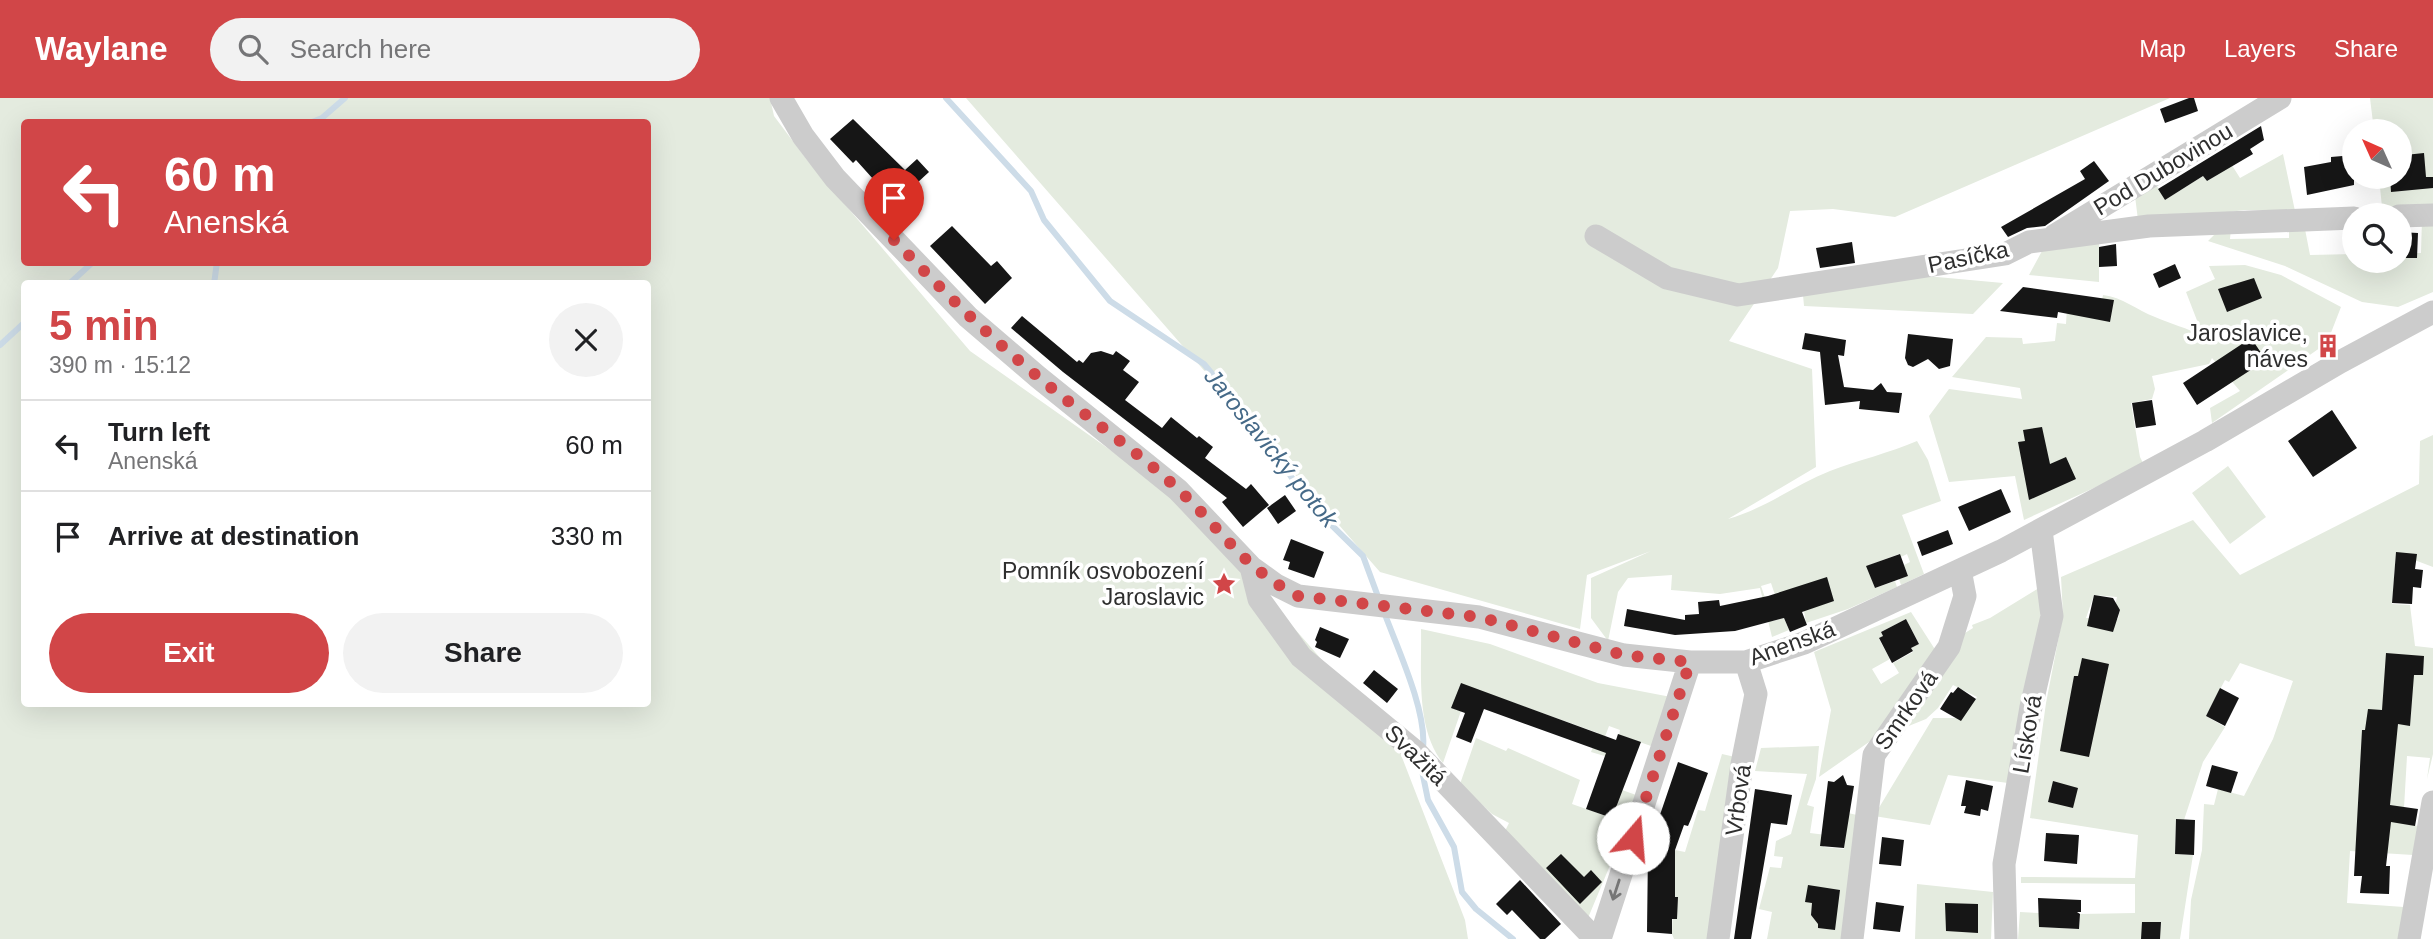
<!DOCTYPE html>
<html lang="en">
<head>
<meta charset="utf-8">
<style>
	:root { --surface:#fff; --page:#f2f2f2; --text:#202124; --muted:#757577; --line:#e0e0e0; --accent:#d14648 }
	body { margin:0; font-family:Arial,sans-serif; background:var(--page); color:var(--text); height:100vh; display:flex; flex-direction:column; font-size:26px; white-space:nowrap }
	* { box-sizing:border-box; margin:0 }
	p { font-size:23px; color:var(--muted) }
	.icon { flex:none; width:38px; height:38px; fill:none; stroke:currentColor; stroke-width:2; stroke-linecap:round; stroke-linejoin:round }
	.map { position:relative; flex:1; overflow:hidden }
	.side { position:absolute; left:21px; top:182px; width:630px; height:427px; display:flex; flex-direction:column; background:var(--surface); border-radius:7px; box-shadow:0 7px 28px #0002 }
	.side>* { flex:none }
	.hud { position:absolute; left:21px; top:21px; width:630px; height:147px; border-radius:7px; box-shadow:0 7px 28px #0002; background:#d14648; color:#fff; overflow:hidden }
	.needle { width:46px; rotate:315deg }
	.buttons { position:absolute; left:2342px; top:21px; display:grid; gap:14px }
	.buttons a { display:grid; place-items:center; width:70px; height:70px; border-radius:50%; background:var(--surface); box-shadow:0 7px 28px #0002; font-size:35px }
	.pin { position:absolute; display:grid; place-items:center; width:60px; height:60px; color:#fff; margin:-72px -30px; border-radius:50% 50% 50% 0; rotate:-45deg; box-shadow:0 0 7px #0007 }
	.pin .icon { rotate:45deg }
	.me { position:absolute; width:77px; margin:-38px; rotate:18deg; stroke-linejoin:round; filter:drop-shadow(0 0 5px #0008) }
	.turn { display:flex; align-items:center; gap:24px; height:147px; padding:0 28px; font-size:32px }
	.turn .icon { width:91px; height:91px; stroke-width:2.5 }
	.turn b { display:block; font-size:49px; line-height:60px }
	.round { display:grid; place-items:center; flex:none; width:74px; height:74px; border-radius:37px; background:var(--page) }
	.head { display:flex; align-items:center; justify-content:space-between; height:119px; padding:0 28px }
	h1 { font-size:42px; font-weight:600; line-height:52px; color:var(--accent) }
	.primary-button { display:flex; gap:14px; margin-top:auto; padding:14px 28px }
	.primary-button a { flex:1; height:80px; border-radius:42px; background:var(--accent); color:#fff; font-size:28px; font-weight:600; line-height:80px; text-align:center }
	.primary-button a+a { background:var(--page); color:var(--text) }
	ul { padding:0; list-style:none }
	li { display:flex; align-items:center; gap:21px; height:91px; padding:0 28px; border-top:2px solid var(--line) }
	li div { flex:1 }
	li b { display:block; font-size:26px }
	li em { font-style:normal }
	header { display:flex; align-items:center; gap:42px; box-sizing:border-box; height:98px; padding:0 35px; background:var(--accent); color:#fff }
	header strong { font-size:33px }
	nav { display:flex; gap:38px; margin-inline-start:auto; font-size:24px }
	.search { width:490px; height:63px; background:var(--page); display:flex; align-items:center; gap:18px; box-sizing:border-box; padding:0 24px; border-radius:38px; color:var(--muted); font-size:26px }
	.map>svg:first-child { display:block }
	.green { fill:#e4ebdf; fill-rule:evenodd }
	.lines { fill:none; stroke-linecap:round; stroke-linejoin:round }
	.stream { stroke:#cddce8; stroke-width:6 }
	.building { fill:#161616 }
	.street { stroke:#ccc; stroke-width:23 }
	.oneway { stroke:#767676 }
	.route { stroke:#d14648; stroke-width:12; stroke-dasharray:0 21.6 }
	.labels { text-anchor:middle; stroke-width:7; stroke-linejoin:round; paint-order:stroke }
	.street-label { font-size:23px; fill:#2f2f2f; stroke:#fff }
	.poi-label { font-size:23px; fill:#2f2f2f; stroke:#fff; text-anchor:end }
	.water-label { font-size:24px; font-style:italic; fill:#466a88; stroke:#fff }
</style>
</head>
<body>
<header>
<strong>Waylane</strong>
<div class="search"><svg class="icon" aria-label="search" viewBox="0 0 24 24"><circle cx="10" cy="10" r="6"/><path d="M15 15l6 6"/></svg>Search here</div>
<nav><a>Map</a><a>Layers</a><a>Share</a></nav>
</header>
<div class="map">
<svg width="2433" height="841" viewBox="0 0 2433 841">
	<rect width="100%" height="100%" fill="#fff"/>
	<path class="green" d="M0 0H770L774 18 807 62 970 253 1184 404 1398 649 1465 822 1468 841H0ZM24 24H648V164H24ZM24 186H648V606H24Z
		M966 0H2170L1895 119 1833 111 1790 113 1778 170 1729 243 1812 271 1816 369 1728 421C1764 411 1795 387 1830 373 1859 362 1889 355 1917 343L1928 362 1941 403 1902 417 1924 476 1901 487 1899 481 1908 478 1904 467 1910 464 1907 456 1901 459 1899 456 1867 468 1875 490 1895 483 1897 489 1848 511 1806 525 1804 513 1776 500 1771 485 1761 488 1773 523 1784 520 1789 532 1772 539 1760 490 1720 496 1671 492 1672 477 1628 480 1618 494 1608 543 1591 520V480L1651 453 1587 477 1580 531 1380 474Z
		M2370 0H2433V110L2382 109 2379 79H2399V33H2374Z
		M2283 56 2295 113 2244 112 2179 121 2138 122 2135 98 2157 88 2165 102 2203 78 2207 83 2215 78 2228 61 2240 80Z
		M2422 121 2433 122V194L2398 209 2362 204 2285 168 2208 143 2217 134 2231 130 2230 141 2289 140V126H2304L2310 157 2354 156V163H2399V160H2417V155H2421Z
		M2099 136V184L2029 177 2042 153Z
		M2245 167 2281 177 2341 209 2327 245 2212 325 2210 310 2240 293 2212 260 2209 266 2152 278 2155 291 2152 301 2131 305 2140 359 2144 367 2024 422 2015 378 1949 384 1929 318 1949 291 2022 301 2020 290 1952 279 1986 239 2022 240 2023 246 2055 243 2057 225 2066 226 2067 210 2099 216 2103 197C2122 199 2137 212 2155 219 2171 226 2187 230 2203 238L2186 194 2215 181 2209 168Z
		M1926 178 2003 185 1973 216 1804 208 1803 197Z
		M2433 337V469L2396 455 2392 506 2410 507 2415 548 2433 550V656L2427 681 2430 660 2407 658 2404 710 2406 726 2418 728 2413 757 2350 753 2347 805 2404 809 2399 841H2189L2191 802 2202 752 2204 706 2214 707 2218 691 2244 698 2273 641 2293 583 2240 565 2229 584 2225 582 2206 618 2225 629 2203 664 2184 722 2176 721 2175 756 2193 757 2180 841H2018L2020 814 2039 815 2040 829 2079 831 2080 816 2135 815V786L2021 785V779L2135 780 2138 737 2030 720 2046 605 2063 517 2061 479 2193 422 2240 477 2419 386 2420 343ZM2094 497 2117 499 2115 508 2120 512 2118 521 2086 520Z
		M2228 368 2266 419 2230 446 2192 395Z
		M2042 488 2039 545 2008 685 1948 677 1930 727 1874 718 1933 620H1962L1977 599 1953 587 1938 610 1926 621 1869 644 1819 679 1831 612 1814 554 1911 514 1936 553 1973 530 1972 527 1990 520ZM1906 521 1919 546 1911 550 1913 554 1893 565 1899 575 1881 586 1872 571 1890 561 1879 541 1883 538 1881 534Z
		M1421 531 1490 546 1598 585 1671 599 1657 650 1619 637 1620 632 1609 628 1603 644 1608 659 1591 654 1598 635 1461 586 1452 610 1461 613 1443 665C1415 630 1422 573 1421 531Z
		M1476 640 1506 653 1508 650 1580 682 1572 706 1612 720 1622 692 1639 698 1588 820 1505 733 1509 725 1492 716 1460 686Z
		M1819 648 1816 681 1807 707 1814 709 1810 735 1826 737 1824 749 1844 751 1848 715 1857 717 1843 841H1767L1772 814 1759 811 1770 769 1781 770 1783 759 1774 758 1776 743 1791 736 1807 676 1755 673 1761 650Z
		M1722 656 1735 659 1711 841H1674L1672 836 1675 752 1685 754 1698 712 1705 713Z
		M1917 786 1993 794 1991 841H1915Z"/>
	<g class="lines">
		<path class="stream" d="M946 0 1031 93 1044 122 1110 203 1204 266 1266 341 1308 404 1363 458 1380 504
			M312 24 322 20 345 0
			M69 186 93 164
			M214 186 217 164
			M0 247 24 225
			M1384 514C1397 549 1427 613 1423 650
			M1421 668 1428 702 1454 749 1462 794 1476 811 1513 841"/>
	</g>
	<path class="building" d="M2189 0H2194L2198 13 2165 25 2160 11Z
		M853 21 905 72 917 61 929 74 892 108 880 95 883 92 856 62 853 65 830 41Z
		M2261 28 2264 42 2250 51 2253 56 2207 83 2203 78 2165 102 2158 91Z
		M2424 55 2426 79H2433V90L2391 94 2390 79H2399V62L2405 61V57Z
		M2354 57V87L2307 97 2304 69 2331 64V59Z
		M2094 63 2109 83 2045 128 2027 130 2008 139 2001 129 2085 81 2080 73Z
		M952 128 991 168 997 163 1012 180 985 206 930 148Z
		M2399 134 2418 135 2417 160H2399Z
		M1852 144 1855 165 1820 170 1816 150Z
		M2116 146 2117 168 2099 169V149Z
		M2175 166 2181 180 2159 190 2153 176Z
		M2254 180 2262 200 2227 214 2218 191Z
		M2023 189 2114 202 2110 224 2058 214 2057 220 2000 213Z
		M1022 218 1077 264 1079 262 1083 265 1091 255 1101 253 1113 257 1116 253 1130 263 1123 272 1139 284 1125 302 1162 330 1171 319 1197 340 1199 338 1213 349 1205 360 1246 391 1251 386 1269 407 1243 429 1222 404 1227 400 1063 274 1011 230Z
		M1805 235 1846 242 1844 258 1838 257 1844 289 1873 292 1881 285 1887 294 1902 295 1899 315 1859 311 1860 303 1825 307 1820 254 1802 251Z
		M1908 236 1953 241 1950 268 1939 271 1928 261 1913 269 1908 267 1905 260Z
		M2251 240 2266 262 2197 307 2183 285Z
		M2152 302 2156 327 2136 330 2132 305Z
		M2332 312 2357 350 2313 379 2288 343Z
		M2042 329 2050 366 2066 359 2076 381 2029 402 2018 344 2025 343 2023 332Z
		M2001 391 2011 414 1969 433 1958 409Z
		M1285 397 1296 413 1278 426 1267 410Z
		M1948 432 1953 446 1922 458 1917 444Z
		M1291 441 1324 454 1314 480 1288 471 1290 464 1283 462Z
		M2396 454 2417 456 2415 471 2423 472 2421 490 2413 489 2412 506 2392 505Z
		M1900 456 1908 478 1875 490 1866 468Z
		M1827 479 1834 503 1802 514 1807 527 1790 534 1784 520 1735 533 1675 537 1624 528 1627 511 1685 522V517L1699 516 1698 504 1719 502 1720 508 1768 498Z
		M2094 497 2113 500 2120 512 2113 534 2087 528Z
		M1906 521 1919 546 1911 550 1913 553 1892 565 1879 540 1883 538 1881 534Z
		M1320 529 1349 541 1340 560 1315 549 1317 544 1315 542Z
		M2386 555 2424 558 2423 577H2414L2410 628 2398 626 2390 707 2418 711 2415 728 2391 724 2386 768H2390L2389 796 2360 795 2362 778H2354L2362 632H2365L2368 611 2382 612Z
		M2082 560 2109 566 2089 659 2060 653 2074 578H2078Z
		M1374 572 1398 591 1387 605 1363 585Z
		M1461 585 1616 642 1618 636 1641 644 1612 720 1586 711 1606 655 1484 611 1471 645 1456 639 1465 615 1451 610Z
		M1958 589 1976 601 1961 623 1940 611 1951 594 1953 595Z
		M2220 590 2239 600 2225 628 2206 618Z
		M1678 664 1708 675 1691 721 1688 728 1684 727 1675 752V799H1678L1677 821H1672V836L1647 834 1648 752Z
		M2212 667 2238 674 2231 695 2206 688Z
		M1843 677 1847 687 1854 688 1844 750 1820 748 1828 683 1834 684Z
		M1966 682 1993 688 1988 713 1981 711 1980 718 1964 715 1966 708H1961Z
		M2053 683 2078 690 2073 710 2048 704Z
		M1755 691 1792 697 1787 727 1771 725 1751 841H1734Z
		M2176 721 2195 722 2194 757 2175 756Z
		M2046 735 2079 737 2077 766 2044 763Z
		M1882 739 1904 742 1901 768 1879 766Z
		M1561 756 1584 779 1591 772 1602 784 1580 806 1546 770Z
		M1520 782 1561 826 1545 841H1540L1512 812 1507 817 1496 806Z
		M1808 787 1840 792 1835 832 1818 830V826L1811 817 1812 805 1805 804Z
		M2038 800 2081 802V814H2077L2080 816 2079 831 2039 829Z
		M1876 804 1904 808 1900 834 1873 831Z
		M1945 805 1978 806V835L1946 833Z
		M2142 824H2161L2160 841H2141Z"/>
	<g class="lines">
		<path class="street" d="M781 0 803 38 835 80 968 219 1038 279 1178 392 1251 469 1276 487 1298 498 1479 519 1624 557 1690 564H1746L1804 545 2001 453 2205 343 2340 264 2433 214
			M2399 118 2433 117
			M2055 137 2280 0
			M1596 138 1667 180 1738 197 2005 156 2029 144 2149 128 2354 120
			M1251 469 1259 501 1301 559 1415 653 1595 841
			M1600 841 1690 564
			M1718 841 1742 666 1756 596 1746 564
			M1852 841 1874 657 1949 549 1965 498 1960 472
			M2006 841 2004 766 2031 609 2052 518 2041 432
			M2409 841 2433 704"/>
	</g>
	<defs><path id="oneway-shaft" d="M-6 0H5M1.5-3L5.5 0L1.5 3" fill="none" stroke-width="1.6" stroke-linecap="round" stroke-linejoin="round" transform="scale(1.75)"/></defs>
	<use class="oneway" href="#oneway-shaft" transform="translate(1616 792) rotate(108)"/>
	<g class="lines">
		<path class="route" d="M894 142C940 190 986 236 1037 278 1083 317 1135 351 1179 392 1222 432 1243 470 1298 498L1479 519 1624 557 1690 564 1633 740"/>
	</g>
	<defs>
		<g id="building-bare" transform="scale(1.89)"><path d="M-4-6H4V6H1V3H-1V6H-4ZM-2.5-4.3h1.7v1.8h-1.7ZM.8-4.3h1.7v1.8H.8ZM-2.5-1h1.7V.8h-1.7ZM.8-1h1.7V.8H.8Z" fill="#d14648" stroke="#fff" stroke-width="2.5" paint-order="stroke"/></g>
		<g id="sight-bare" transform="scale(1.89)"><path d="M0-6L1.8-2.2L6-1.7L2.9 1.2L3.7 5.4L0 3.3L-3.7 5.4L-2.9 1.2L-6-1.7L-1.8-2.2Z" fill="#d14648" stroke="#fff" stroke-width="2.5" paint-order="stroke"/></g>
	</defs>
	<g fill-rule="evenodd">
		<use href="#building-bare" x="2328" y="248"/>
		<use href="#sight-bare" x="1224" y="486"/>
	</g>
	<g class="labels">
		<g class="street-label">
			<text transform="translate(2163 71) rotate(-31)" y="8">Pod Dubovinou</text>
			<text transform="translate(1968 159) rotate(-12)" y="8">Pasíčka</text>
			<text transform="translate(1792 545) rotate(-20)" y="8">Anenská</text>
			<text transform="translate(1906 612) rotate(-55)" y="8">Smrková</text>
			<text transform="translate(2027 636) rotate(-80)" y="8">Lísková</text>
			<text transform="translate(1416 657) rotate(44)" y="8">Svažitá</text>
			<text transform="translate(1738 702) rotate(-82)" y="8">Vrbová</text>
		</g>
		<g class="poi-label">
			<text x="2308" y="243">Jaroslavice,<tspan x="2308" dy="26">náves</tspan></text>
			<text x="1204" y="481">Pomník osvobození<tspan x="1204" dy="26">Jaroslavic</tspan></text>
		</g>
		<g class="water-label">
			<text transform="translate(1271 350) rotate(51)" y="8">Jaroslavický potok</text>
		</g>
	</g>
</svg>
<div class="buttons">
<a><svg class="needle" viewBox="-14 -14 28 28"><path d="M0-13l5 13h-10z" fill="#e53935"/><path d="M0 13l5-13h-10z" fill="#757577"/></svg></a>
<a><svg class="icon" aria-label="search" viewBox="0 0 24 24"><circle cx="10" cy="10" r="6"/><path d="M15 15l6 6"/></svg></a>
</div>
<div class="pin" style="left:894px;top:142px;background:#d93025"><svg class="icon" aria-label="arrive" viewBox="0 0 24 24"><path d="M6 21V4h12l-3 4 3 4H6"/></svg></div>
<svg class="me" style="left:1633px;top:740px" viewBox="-20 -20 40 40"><circle r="19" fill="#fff"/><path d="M0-13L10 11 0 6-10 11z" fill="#d14648"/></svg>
<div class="hud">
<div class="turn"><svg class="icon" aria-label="left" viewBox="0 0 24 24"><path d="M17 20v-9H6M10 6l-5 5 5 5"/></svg><div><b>60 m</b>Anenská</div></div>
</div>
<section class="side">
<div class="head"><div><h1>5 min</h1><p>390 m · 15:12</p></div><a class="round"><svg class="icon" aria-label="close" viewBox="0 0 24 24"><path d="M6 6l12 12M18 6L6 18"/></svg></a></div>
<ul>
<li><svg class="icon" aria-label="left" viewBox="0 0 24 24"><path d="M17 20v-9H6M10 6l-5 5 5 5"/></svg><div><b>Turn left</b><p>Anenská</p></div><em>60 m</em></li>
<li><svg class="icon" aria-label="arrive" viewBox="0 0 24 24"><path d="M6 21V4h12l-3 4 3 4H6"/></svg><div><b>Arrive at destination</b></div><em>330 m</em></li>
</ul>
<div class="primary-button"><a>Exit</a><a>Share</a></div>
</section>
</div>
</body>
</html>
